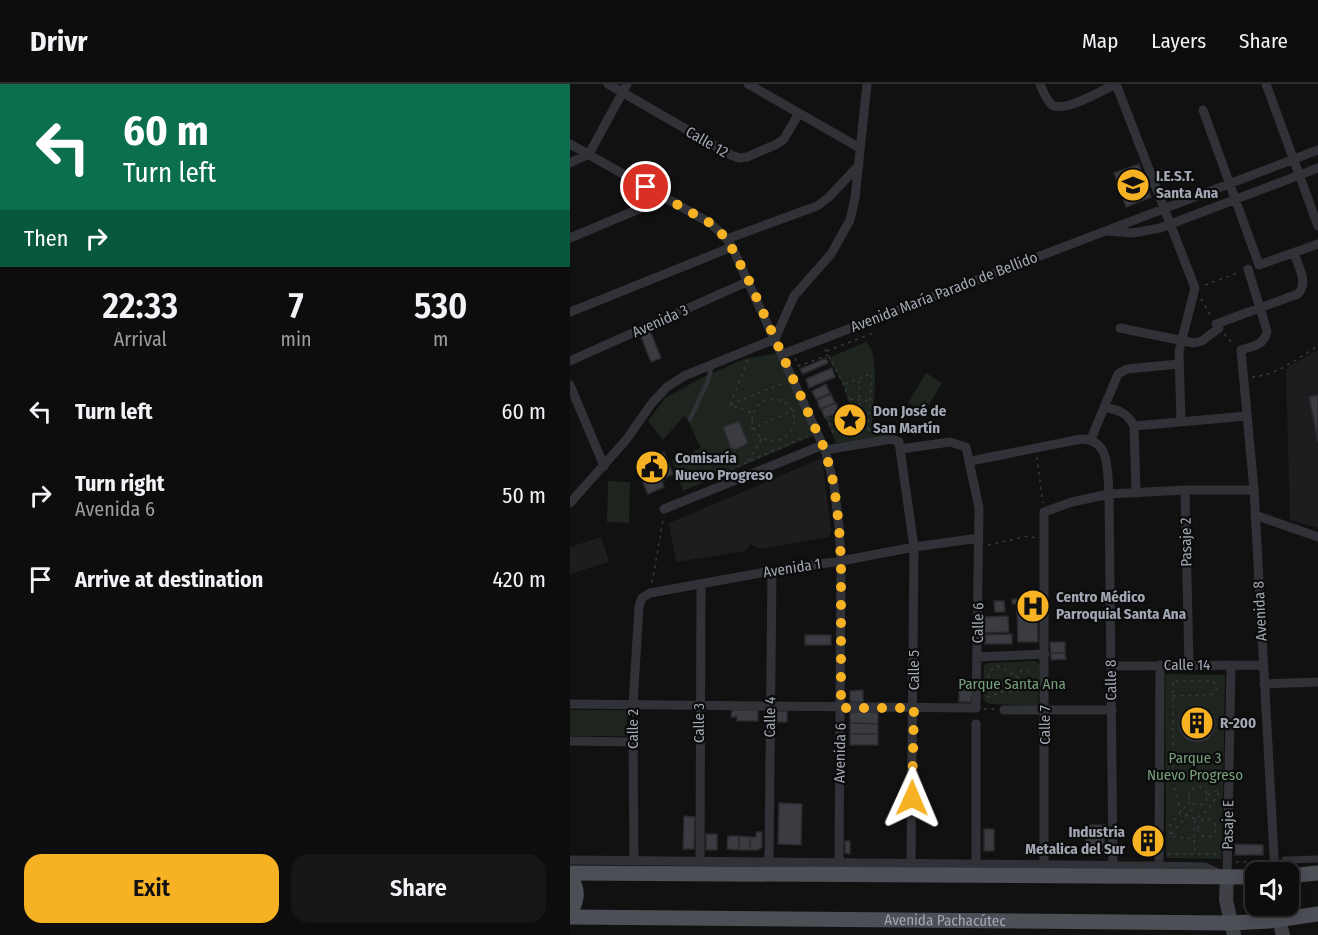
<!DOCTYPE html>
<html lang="en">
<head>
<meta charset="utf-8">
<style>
	:root { --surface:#0d0d0e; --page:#161617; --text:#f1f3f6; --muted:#9a9c9e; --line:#2d2d2e; --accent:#f7b223 }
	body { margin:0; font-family:"Fira Sans Condensed",sans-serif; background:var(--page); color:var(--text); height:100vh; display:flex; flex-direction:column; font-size:22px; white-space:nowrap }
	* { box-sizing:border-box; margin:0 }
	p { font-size:20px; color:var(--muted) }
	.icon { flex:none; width:33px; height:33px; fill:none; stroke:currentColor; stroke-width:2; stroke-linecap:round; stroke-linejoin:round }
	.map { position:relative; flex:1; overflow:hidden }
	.panel { display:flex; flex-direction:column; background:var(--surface); width:570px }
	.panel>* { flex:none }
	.hud { background:#0b6e4f; color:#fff; overflow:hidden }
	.fabs { position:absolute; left:675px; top:778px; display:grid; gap:12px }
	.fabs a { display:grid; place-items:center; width:54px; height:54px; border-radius:12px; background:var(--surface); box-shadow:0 3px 15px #0003,0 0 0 2px var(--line); font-size:30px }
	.pin { position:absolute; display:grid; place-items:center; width:51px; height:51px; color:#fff; margin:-26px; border:3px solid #fff; border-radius:50%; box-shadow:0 2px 6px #0007 }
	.me { position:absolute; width:66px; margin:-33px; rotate:1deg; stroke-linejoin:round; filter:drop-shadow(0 0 4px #0008) }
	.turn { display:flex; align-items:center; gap:21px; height:126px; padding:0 24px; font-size:27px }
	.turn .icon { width:78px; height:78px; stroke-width:2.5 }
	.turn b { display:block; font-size:42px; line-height:51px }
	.then { display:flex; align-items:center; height:57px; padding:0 24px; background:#0003; gap:12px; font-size:22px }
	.eta { display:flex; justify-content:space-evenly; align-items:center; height:102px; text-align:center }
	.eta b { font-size:36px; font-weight:600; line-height:42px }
	.primary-button { display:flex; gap:12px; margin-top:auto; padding:12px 24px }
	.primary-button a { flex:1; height:69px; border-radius:18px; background:var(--accent); color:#111; font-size:24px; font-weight:600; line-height:69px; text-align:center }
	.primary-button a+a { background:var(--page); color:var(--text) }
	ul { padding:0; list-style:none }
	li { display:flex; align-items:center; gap:18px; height:84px; padding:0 24px }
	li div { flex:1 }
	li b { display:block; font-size:22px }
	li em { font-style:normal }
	header { display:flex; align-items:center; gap:36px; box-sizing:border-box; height:84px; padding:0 30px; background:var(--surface); border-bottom:2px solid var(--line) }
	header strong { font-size:28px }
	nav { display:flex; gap:33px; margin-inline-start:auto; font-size:21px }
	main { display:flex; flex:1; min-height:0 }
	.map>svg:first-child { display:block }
	.built { fill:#1d1d1f }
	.green { fill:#1d251e }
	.building { fill:#3b3c42; stroke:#2a2a2e; stroke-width:1.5 }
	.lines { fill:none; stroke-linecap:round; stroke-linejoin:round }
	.path { stroke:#37393e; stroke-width:1.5; stroke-dasharray:3 4.5; stroke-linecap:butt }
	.service { stroke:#313237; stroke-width:4.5 }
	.pedestrian { stroke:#313237; stroke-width:7 }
	.minor { stroke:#313237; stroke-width:9 }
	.secondary { stroke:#3f4147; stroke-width:14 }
	.primary { stroke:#4d4f56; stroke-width:15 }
	.route { stroke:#f7b223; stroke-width:10; stroke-dasharray:0 18 }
	.labels { text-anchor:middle; stroke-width:4.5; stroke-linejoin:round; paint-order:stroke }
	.street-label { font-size:15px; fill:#a1a7b3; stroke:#0c0c0d }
	.poi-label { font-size:15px; font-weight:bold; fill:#a1a7b3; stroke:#0c0c0d; text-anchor:start }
	.park-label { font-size:15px; fill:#779f7a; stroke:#0c0c0d }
</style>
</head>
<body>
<header>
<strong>Drivr</strong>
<nav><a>Map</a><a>Layers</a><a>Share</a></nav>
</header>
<main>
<section class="panel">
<div class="hud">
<div class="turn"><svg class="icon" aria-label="left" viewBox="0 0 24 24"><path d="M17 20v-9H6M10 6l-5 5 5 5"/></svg><div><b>60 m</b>Turn left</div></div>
<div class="then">Then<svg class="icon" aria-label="right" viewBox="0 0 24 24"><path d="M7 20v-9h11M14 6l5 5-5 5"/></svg></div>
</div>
<div class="eta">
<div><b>22:33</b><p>Arrival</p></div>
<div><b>7</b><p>min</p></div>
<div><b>530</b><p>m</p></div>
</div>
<ul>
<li><svg class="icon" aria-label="left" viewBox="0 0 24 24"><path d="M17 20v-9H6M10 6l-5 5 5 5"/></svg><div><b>Turn left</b></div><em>60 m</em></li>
<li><svg class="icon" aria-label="right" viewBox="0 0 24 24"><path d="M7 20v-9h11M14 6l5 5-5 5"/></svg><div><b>Turn right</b><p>Avenida 6</p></div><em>50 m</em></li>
<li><svg class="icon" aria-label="arrive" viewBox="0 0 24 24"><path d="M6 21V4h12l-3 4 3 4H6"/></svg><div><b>Arrive at destination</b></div><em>420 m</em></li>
</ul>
<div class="primary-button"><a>Exit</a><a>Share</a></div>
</section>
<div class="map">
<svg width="748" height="851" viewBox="0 0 748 851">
	<rect width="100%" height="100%" fill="#111112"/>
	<path class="built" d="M569 80 581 113 556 123 544 90Z
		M748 266V444L720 436 716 285 720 282Z
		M252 374 261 446 259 453 190 465 181 460 175 467 106 478 99 439Z
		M31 453 39 478 0 490V463Z"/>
	<path class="green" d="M296 258C311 268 303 324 302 342H328L326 349 323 352 266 359 256 335 281 324 273 300 258 274Z
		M209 269 245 351 113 407 102 376 131 364 115 331 93 356 78 337 95 314 131 294 174 275Z
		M356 289 372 299 354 329 338 319Z
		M38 397 60 398 59 439 37 438Z
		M466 577 470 581 468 622 420 620 415 618 413 613 414 581 419 579Z
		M595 590 655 591 652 775 596 774Z
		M0 626H57V652H0Z"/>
	<path class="building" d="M569 80 572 89 559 95 565 110 578 105 581 113 556 123 544 89Z
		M79 244 91 274 81 278 69 248Z
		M256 274 258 279 233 290 230 285Z
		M262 284 265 293 239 304 236 295Z
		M256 300 260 309 246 315 242 307Z
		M261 310 265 319 250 325 247 316Z
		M748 311V358L739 313Z
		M266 319 269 328 255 334 251 325Z
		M169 337 178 359 165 366 164 364 161 365 153 343Z
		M94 368 103 390 94 394V396L92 397 94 403 78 410 69 390 87 369 88 371Z
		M442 515H467V520H442Z
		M424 517H434L435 528H425Z
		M450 520H467L468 558H448L447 526H450Z
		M438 532 439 548 414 549 413 533Z
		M442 550V560H415V551Z
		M235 551H261V561H235Z
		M480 558H495V569H481Z
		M481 569H495L496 575 481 576Z
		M293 606V618H281L280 616V607Z
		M389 606H405V613H401V618H389Z
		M609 640a18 18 0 1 1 36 0a18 18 0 1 1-36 0Z
		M162 626H188V637H167V633H161Z
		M203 627H217V638H203Z
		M280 628H308V640L280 639Z
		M280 639 308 640V650H280Z
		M280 650H308V661H280Z
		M209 719 232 720 231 761 208 760Z
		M114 732 125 733 124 765H113Z
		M516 741H535L534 770H515Z
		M572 743H583L584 771H573Z
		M414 745H424V767H414Z
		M186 748H192V763L188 766H180V753H186Z
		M136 750H147V766H136Z
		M158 752H169V766L157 765Z
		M169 752 180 753V766H169Z
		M275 757H280V770L275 769Z
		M665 760 693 761V771H665Z"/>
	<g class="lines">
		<path class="path" d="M635 201 670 188
			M631 215 641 232
			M654 250 663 260
			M255 265 274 301 282 325 257 335 265 353
			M257 267 303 249 302 247
			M225 274 229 282 258 271
			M178 276 160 321 183 329
			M682 293C706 292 728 274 748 262
			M275 300 301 290
			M280 315 299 317
			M182 336a21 21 0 1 1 42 0a21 21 0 1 1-42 0Z
			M160 321 213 299
			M262 334 278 343
			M281 342 290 321 289 296
			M181 345 226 325
			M298 346 302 290
			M283 347 318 346
			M273 353 279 348
			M467 373 473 419
			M178 377 192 354
			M162 387V385L237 352
			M418 461 458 452 466 454
			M82 499 93 436
			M433 608 420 601C416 594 419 585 427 582L431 583 455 598 460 595 457 586 451 587 445 592
			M603 612 640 611 645 609 647 603 644 598 640 597H603V697L611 728 625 735
			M417 613 434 608 452 607 464 597
			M414 625H425
			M63 640V629
			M619 712a9 9 0 1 1 18 0a9 9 0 1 1-18 0Z
			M638 711 650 705
			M620 717 600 741V752L624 755 625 769
			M628 744a9 9 0 1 1 18 0a9 9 0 1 1-18 0Z
			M601 750 625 722
			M624 754 625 735 638 726 649 709
			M598 770H647
			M666 778 694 777
			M720 804V820"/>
		<path class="service" d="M120 335 137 299 142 282"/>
		<path class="pedestrian" d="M715 776 748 775"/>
		<path class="minor" d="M38 0 161 71 169 74 177 73 207 60 214 55 229 29
			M178 0 290 64
			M470 0C473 7 476 16 482 21 495 29 532 6 546 0
			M546 0 625 204 609 267 611 338
			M696 0 748 142
			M633 26 689 181 748 160
			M0 60 140 139 157 155 162 163 255 366 264 401 269 442 271 477 269 779
			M0 79 19 70 57 0
			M537 147 563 149 590 144 748 84
			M0 154 95 114
			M157 155 247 122 259 113 289 81
			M678 185 697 247C695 261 683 262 671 266L684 406 705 789
			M0 228 162 163
			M646 240 728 210C739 199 728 182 724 169
			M550 244 624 259 632 257 649 244
			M213 270 748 66
			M0 277 179 197
			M0 301 34 382
			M534 323C548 326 557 328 564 342L566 409
			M564 342 677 332
			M521 355 548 290 557 285 609 280
			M255 366 322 355 329 358 344 463 341 781
			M401 377 511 355C541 355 537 388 539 410L543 782
			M615 406 619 581
			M0 419 56 356 82 319 97 303 114 292 205 255 224 212 261 170 280 136 285 114 297 0
			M94 425 253 361
			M685 431 748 453
			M407 573 475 570
			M541 582 693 581
			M694 600 748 598
			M0 620 406 624 409 424 396 363 380 358 331 365
			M63 620 69 522 72 514 80 509 202 487 271 477 344 463 409 454
			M434 626H542
			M63 650 64 777
			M0 657 63 658
			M0 776 589 782 635 783 657 793 661 581
			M130 778 131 500
			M199 778 202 487
			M406 781V640
			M474 781V428L502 418 539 410 615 406H684
			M589 782 590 581"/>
		<path class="secondary" d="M657 793 656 816 664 851
			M705 822 713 851"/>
		<g class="primary">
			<path d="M0 789 686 793"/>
			<path d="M718 792 748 789"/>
			<path d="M0 793C9 805 8 816 0 828"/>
			<path id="s1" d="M0 833 661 839 699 837 748 830"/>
		</g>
	</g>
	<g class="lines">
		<path class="route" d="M76 103 140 139 157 155 179 197 255 366 264 401 269 442 271 477V624H344L342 714"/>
	</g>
	<defs>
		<g id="university-disc" transform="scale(1.725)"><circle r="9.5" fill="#f7b223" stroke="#0c0c0d"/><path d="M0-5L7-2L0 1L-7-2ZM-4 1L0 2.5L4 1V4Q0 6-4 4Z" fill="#111"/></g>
		<g id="sight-disc" transform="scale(1.725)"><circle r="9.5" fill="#f7b223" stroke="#0c0c0d"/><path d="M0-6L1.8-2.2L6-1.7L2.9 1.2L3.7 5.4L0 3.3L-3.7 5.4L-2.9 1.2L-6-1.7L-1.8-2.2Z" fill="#111"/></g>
		<g id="civic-disc" transform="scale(1.725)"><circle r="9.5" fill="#f7b223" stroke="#0c0c0d"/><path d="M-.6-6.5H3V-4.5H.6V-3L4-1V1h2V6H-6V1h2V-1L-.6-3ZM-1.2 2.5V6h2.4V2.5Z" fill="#111"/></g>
		<g id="hospital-disc" transform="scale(1.725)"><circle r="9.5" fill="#f7b223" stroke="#0c0c0d"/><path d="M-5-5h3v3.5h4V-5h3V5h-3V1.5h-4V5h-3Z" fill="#111"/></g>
		<g id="building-disc" transform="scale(1.725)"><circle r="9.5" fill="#f7b223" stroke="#0c0c0d"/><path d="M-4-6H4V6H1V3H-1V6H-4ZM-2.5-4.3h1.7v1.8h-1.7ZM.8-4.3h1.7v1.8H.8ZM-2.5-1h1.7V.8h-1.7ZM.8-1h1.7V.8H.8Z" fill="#111"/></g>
	</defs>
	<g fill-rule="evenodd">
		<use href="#university-disc" x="563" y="101"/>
		<use href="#sight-disc" x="280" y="336"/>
		<use href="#civic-disc" x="82" y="383"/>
		<use href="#hospital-disc" x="463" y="522"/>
		<use href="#building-disc" x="627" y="639"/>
		<use href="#building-disc" x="578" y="757"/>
	</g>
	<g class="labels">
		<g class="street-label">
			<text transform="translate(137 58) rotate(30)" y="5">Calle 12</text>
			<text transform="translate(374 208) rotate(-21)" y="5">Avenida María Parado de Bellido</text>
			<text transform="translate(90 237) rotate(-24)" y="5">Avenida 3</text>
			<text transform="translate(616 458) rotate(-91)" y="5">Pasaje 2</text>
			<text transform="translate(222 484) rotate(-9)" y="5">Avenida 1</text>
			<text transform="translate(690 527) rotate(-93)" y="5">Avenida 8</text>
			<text transform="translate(408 539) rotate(-89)" y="5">Calle 6</text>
			<text x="617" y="586">Calle 14</text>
			<text transform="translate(344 586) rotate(-90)" y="5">Calle 5</text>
			<text transform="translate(541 596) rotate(-91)" y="5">Calle 8</text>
			<text transform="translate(200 633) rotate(-89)" y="5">Calle 4</text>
			<text transform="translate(129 639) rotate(-90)" y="5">Calle 3</text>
			<text transform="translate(475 641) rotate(-90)" y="5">Calle 7</text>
			<text transform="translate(63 645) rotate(-90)" y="5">Calle 2</text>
			<text transform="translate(270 669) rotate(-89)" y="5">Avenida 6</text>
			<text transform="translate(658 741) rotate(-89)" y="5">Pasaje E</text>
			<text dy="5" stroke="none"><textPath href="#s1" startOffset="375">Avenida Pachacútec</textPath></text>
		</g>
		<g class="poi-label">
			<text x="586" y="97">I.E.S.T.<tspan x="586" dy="17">Santa Ana</tspan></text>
			<text x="303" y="332">Don José de<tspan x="303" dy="17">San Martín</tspan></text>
			<text x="105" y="379">Comisaría<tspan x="105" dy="17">Nuevo Progreso</tspan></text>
			<text x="486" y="518">Centro Médico<tspan x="486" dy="17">Parroquial Santa Ana</tspan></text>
			<text x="650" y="644">R-200</text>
			<text x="555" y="753" text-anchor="end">Industria<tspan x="555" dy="17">Metalica del Sur</tspan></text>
		</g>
		<g class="park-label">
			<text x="442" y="605">Parque Santa Ana</text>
			<text x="625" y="679">Parque 3<tspan x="625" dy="17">Nuevo Progreso</tspan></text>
		</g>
	</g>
</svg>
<div class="fabs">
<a><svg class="icon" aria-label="sound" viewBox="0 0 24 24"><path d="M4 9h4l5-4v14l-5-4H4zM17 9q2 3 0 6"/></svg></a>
</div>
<div class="pin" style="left:76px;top:103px;background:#d93025"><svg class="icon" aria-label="arrive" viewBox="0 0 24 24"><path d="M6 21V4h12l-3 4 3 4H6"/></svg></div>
<svg class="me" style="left:342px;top:714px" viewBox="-20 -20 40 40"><path d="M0-17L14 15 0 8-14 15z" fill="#f7b223" stroke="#fff" stroke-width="4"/></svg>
</div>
</main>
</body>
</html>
